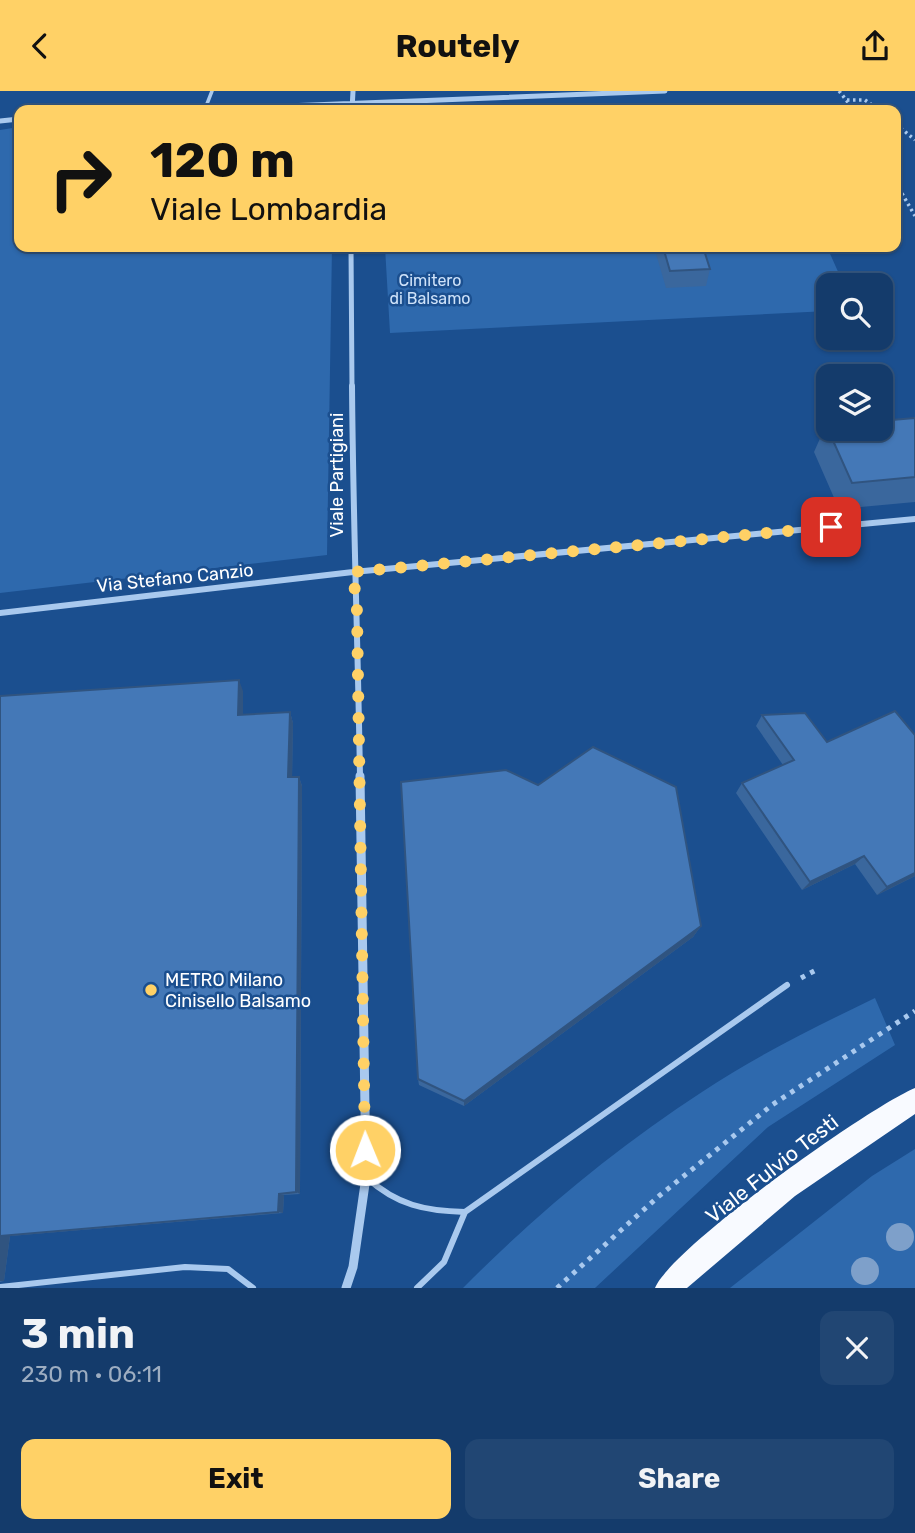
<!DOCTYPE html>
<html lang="en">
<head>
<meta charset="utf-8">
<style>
	:root { --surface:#143b6b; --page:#214673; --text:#f1f3f6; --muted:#9dadc1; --line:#33557e; --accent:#ffd166 }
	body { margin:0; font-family:Rubik,sans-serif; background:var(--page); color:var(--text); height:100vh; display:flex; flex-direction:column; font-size:26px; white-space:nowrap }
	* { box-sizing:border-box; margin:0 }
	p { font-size:23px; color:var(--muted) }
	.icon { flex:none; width:38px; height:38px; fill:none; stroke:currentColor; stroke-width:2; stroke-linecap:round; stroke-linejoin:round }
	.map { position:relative; height:1197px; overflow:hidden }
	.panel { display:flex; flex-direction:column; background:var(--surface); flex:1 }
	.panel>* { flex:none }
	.hud { position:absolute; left:14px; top:14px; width:887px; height:147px; border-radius:14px; box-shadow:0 2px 5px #0004,0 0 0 2px var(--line); background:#ffd166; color:#111; overflow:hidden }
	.fabs { position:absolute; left:816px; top:182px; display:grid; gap:14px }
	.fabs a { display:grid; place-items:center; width:77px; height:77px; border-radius:14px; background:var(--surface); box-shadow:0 2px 5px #0004,0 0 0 2px var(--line); font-size:35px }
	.pin { position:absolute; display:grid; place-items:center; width:60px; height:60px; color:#fff; margin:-30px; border-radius:14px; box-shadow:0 4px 10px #0006 }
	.me { position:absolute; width:77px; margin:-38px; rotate:359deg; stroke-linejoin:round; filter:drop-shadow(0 0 5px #0008) }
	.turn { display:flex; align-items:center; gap:24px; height:147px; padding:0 21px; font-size:32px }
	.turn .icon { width:91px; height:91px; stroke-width:2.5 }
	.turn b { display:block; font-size:49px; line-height:60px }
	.round { display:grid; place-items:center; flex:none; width:74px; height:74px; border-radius:14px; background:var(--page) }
	.overview { display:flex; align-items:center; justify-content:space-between; height:119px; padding:0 21px }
	h1 { font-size:42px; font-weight:700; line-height:52px }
	.action { display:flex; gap:14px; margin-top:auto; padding:14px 21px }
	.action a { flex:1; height:80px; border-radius:14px; background:var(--accent); color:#111; font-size:28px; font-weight:700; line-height:80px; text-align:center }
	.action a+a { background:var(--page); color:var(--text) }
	header { display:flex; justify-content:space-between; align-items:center; height:91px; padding:0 21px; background:var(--accent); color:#111; font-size:32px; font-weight:700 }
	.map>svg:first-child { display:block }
	.green { fill:#2e69ad }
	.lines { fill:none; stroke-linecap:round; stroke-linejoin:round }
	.path-far1 { stroke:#a9c9ee; stroke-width:3.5; stroke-dasharray:2.5 3.5; stroke-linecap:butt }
	.path { stroke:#a9c9ee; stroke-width:5; stroke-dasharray:4.5 6; stroke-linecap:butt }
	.service-far1 { stroke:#a9c9ee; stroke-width:3.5 }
	.service { stroke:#a9c9ee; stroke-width:6 }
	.minor-far2 { stroke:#a9c9ee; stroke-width:5 }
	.minor-far1 { stroke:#a9c9ee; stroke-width:6 }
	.minor { stroke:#a9c9ee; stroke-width:9 }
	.trunk { fill:#f8faff; fill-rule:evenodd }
	.tree { fill:#7ea0ca }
	.wall { fill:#3a679d }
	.shaded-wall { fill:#305480 }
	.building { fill:#4478b7; stroke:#305480; stroke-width:2 }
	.route { stroke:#ffd166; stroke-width:12; stroke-dasharray:0 21.6 }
	.poi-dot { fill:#ffd166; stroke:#1b4f8f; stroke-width:2.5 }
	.labels { text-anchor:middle; stroke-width:5; stroke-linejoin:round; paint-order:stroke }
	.far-park-label { font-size:16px; fill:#cfe3fa; stroke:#1b4f8f }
	.street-label { font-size:18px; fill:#fff; stroke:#1b4f8f }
	.poi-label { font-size:18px; fill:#fff; stroke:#1b4f8f; text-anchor:start }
	.near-street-label { font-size:21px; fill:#fff; stroke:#1b4f8f }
</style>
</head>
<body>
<header><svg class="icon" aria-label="back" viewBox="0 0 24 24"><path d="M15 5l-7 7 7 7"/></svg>Routely<svg class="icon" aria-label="share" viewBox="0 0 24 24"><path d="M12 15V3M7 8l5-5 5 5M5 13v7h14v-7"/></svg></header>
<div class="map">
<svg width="915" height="1197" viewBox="0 0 915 1197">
	<rect width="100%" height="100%" fill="#1b4f8f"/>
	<path class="green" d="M19 36V156H332L327 464 0 502V39Z
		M385 156H827L844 194H828V220L390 242Z
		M875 907 895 954 768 1036 595 1197H463C535 1124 616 1057 702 1001 756 965 817 935 875 907Z
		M915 1058V1197H730L872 1085Z"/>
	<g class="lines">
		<path class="path-far1" d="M839 0 854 19
			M847 9H865L879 19
			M896 33 915 49
			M896 92 915 125"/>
		<path class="path" d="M801 887 816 879
			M557 1197 659 1105 772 1014 915 920"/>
		<path class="service-far1" d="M205 18 212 0"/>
		<path class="service" d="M367 1087C397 1114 425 1120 465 1121
			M0 1196 185 1176 228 1178 253 1197
			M417 1197 444 1171 465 1121 787 894"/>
		<path class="minor-far2" d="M185 19 665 0
			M352 19 353 0
			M0 30 19 28
			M351 156 352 297"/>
		<path class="minor-far1" d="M352 295C353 426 358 556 360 686
			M0 522 353 481 915 428"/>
		<path class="minor" d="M346 1197 353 1176 366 1086 360 685"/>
		<path class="trunk" d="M915 997V1023L795 1105 687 1197H655C672 1156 869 1016 915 997Z"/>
	</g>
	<g class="tree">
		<circle cx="900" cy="1146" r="14"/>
		<circle cx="865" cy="1180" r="14"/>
	</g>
	<path class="wall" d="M654 156H703L710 178 706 195 666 197Z
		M915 327V411L839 418 814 361 826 334Z
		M243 600V624L290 621 293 632 292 686H299L302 695 300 1103 284 1104 283 1122 10 1145 4 1190 0 1191V605Z
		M762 624 827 651 915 644V785L877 804 855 773 802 799 736 702 742 692 783 674 756 635Z
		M701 835 693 846 464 1015 419 994 418 988Z"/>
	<path class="shaded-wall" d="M239 589 243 600V635L238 624Z
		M290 621 293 632 292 695 288 686Z
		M299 686 302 695 300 1103 296 1101Z
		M864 765 855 773 802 799 810 791Z
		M915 782V785L877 804 887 796Z
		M701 835 693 846 464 1015V1010Z
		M279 1103 284 1104 283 1122 278 1121Z
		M0 1145H10L4 1190H0Z"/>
	<path class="building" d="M663 156H703L710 178 670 180Z
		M915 327V386L852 392 826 334H828V338H880V330Z
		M239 589 238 624 290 621 288 686H299L296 1101 279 1103 278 1121 0 1145V605Z
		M895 620 915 644V782L887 796 864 765 810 791 742 692 794 669 762 624 805 622 827 651Z
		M593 656 676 696 701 835 464 1010 418 988 401 691 506 679 538 694Z"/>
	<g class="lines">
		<path class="route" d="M365 1059 357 520 353 481 831 436"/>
	</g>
	<circle class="poi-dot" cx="151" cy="899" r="7"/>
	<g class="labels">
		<g class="far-park-label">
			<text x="430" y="195">Cimitero<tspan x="430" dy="18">di Balsamo</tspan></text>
		</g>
		<g class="street-label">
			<text transform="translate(337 384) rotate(-90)" y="6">Viale Partigiani</text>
			<text transform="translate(175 487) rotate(-6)" y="6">Via Stefano Canzio</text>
		</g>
		<g class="poi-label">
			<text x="165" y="895">METRO Milano<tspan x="165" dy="21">Cinisello Balsamo</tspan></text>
		</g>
		<g class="near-street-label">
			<text transform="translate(772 1078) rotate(-38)" y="7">Viale Fulvio Testi</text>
		</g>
	</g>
</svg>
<div class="fabs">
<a><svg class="icon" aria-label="search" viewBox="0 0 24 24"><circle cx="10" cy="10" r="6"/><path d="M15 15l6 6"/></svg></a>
<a><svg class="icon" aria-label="layers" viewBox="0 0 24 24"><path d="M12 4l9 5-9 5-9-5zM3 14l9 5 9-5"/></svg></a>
</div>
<div class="pin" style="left:831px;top:436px;background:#d93025"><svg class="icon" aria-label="arrive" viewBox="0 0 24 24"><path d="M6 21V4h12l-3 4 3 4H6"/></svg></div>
<svg class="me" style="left:365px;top:1059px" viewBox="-20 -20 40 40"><circle r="17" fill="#ffd166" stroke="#fff" stroke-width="3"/><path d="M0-11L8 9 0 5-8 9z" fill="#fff"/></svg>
<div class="hud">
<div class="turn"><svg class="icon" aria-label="right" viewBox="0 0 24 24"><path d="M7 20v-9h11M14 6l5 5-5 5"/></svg><div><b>120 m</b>Viale Lombardia</div></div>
</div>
</div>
<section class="panel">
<div class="overview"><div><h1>3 min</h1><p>230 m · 06:11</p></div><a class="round"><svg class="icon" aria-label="close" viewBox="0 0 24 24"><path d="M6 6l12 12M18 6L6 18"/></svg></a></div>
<div class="action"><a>Exit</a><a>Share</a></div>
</section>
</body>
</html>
